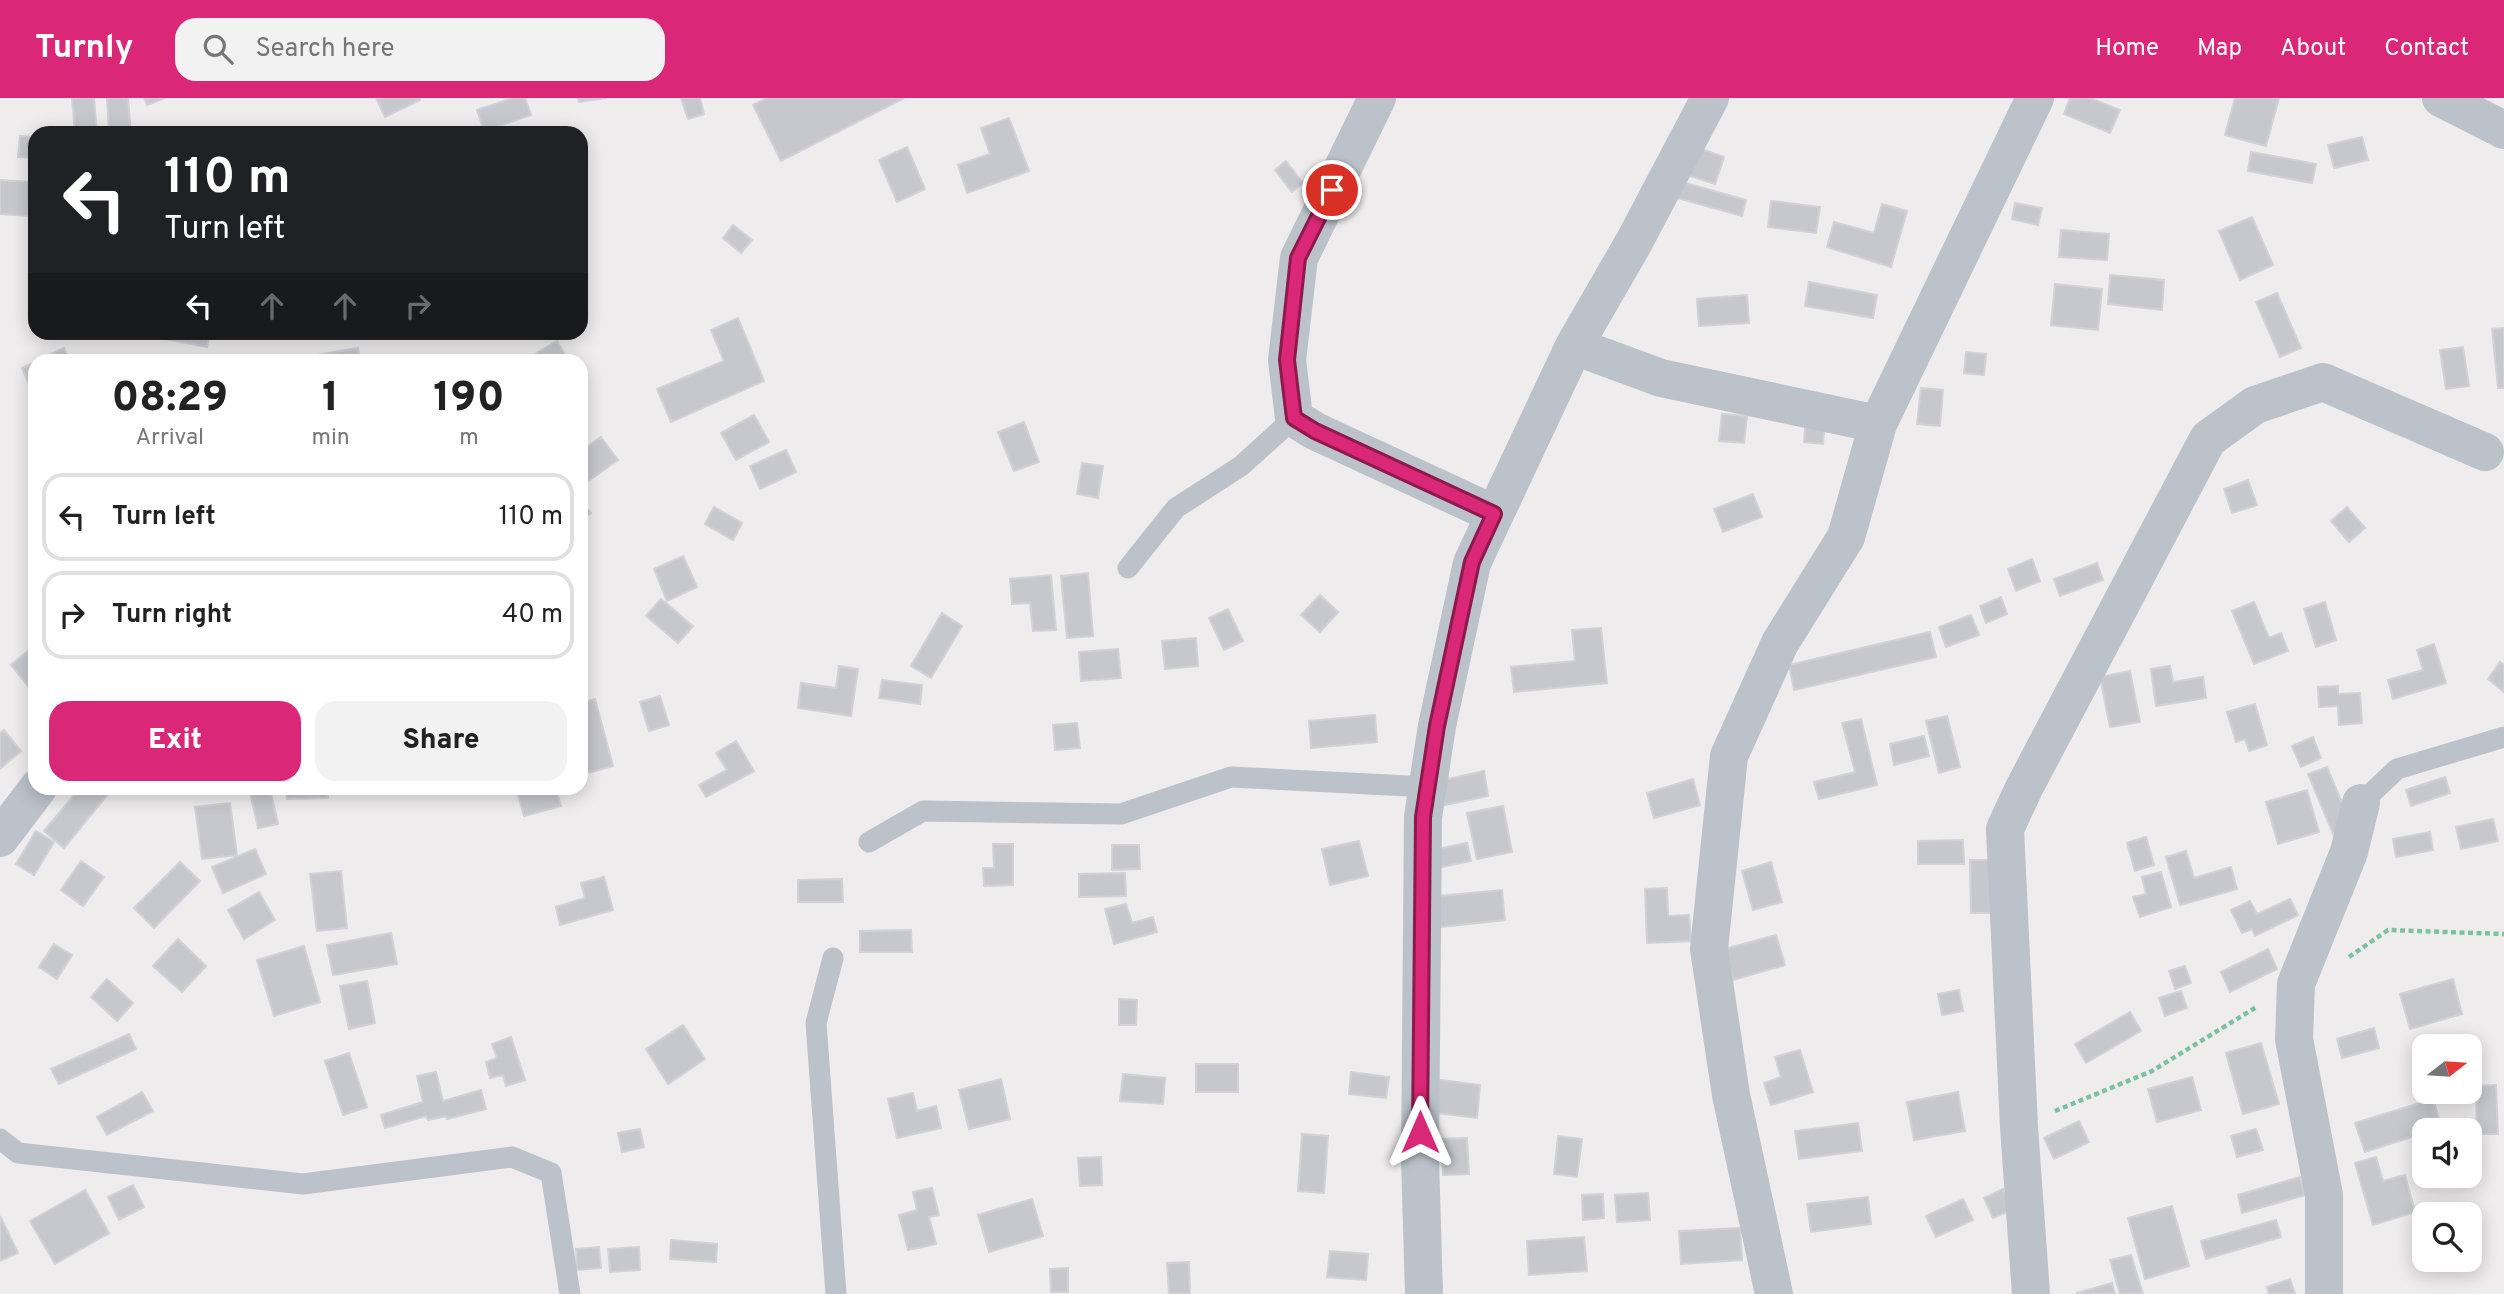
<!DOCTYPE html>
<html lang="en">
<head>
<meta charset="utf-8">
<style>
	:root { --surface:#fff; --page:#f2f2f2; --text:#222; --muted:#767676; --line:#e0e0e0; --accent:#db2777 }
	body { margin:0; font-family:Overpass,sans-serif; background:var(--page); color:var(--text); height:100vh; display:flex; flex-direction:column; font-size:26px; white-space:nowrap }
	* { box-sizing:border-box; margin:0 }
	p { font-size:23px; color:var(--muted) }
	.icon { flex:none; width:38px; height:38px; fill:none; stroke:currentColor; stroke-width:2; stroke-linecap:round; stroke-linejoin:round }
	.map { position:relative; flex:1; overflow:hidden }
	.drawer { position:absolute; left:28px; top:256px; width:560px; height:441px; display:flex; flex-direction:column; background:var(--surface); border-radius:21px; box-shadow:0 4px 18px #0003 }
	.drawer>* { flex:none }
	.hud { position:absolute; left:28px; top:28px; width:560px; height:214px; border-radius:21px; box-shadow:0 4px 18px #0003; background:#202124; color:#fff; overflow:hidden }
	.needle { width:46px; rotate:73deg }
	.controls { position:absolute; left:2412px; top:936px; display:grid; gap:14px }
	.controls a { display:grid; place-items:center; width:70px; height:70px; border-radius:14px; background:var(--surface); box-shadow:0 4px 18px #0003; font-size:35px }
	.pin { position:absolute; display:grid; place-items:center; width:60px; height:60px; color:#fff; margin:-30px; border:4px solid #fff; border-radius:50%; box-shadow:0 2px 7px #0007 }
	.me { position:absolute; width:77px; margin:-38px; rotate:0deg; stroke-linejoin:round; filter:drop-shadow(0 0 5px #0008) }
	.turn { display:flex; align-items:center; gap:24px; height:147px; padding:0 21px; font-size:32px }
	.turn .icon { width:91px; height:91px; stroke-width:2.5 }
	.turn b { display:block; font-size:49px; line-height:60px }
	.lanes { display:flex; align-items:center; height:66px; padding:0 21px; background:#0003; justify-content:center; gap:35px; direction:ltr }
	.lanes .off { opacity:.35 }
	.eta { display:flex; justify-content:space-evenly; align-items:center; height:119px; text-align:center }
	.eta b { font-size:42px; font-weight:800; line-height:49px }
	.action { display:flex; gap:14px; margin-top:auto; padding:14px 21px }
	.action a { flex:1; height:80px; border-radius:21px; background:var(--accent); color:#fff; font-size:28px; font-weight:800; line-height:80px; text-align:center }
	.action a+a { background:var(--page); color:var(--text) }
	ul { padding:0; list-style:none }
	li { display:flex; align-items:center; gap:21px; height:88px; margin:0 14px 10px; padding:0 7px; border:4px solid var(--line); border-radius:21px }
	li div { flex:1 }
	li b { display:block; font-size:26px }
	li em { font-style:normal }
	header { display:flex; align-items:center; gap:42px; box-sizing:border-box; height:98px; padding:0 35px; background:var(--accent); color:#fff }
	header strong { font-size:33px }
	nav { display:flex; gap:38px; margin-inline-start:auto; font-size:24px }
	.search { width:490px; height:63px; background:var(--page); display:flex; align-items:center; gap:18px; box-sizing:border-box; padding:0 24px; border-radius:21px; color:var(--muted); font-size:26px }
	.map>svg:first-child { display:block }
	.building { fill:#c7c8ce; stroke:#d0d2d7; stroke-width:2 }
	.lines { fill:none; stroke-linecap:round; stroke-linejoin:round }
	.path { stroke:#7ac2a2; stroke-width:4.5; stroke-dasharray:5 3.5; stroke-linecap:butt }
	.lane { stroke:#bbc2ca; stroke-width:21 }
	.street { stroke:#bbc2ca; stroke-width:38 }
	.route-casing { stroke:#8e194d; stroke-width:18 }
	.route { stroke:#db2777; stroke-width:12 }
</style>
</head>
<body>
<header>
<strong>Turnly</strong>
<div class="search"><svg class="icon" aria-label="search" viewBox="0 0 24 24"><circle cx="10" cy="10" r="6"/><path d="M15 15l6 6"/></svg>Search here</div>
<nav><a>Home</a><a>Map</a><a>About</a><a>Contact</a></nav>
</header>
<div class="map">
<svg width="2504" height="1196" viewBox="0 0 2504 1196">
	<rect width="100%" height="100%" fill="#eeecec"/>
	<path class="building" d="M72 0H94L97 35H75Z
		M107 0H128L131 35H109Z
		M144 0H165L147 7Z
		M376 0H419L420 2 385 19Z
		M513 0H525L531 17 484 33 477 12Z
		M578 0H606L579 4Z
		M681 0H700L704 16 688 21Z
		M767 0H904L781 63 753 7Z
		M2070 0H2090L2120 12 2110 35 2064 16Z
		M2235 0H2279L2266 48 2225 37Z
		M1009 20 1029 73 967 95 958 67 990 56 981 30Z
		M20 38 35 39V60L18 59Z
		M2362 39 2368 62 2334 70 2328 47Z
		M907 49 925 91 897 104 879 62Z
		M1696 49 1724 59 1715 86 1687 77Z
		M2251 54 2316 66 2312 85 2248 73Z
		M1286 63 1303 85 1292 94 1275 72Z
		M0 82 31 84 28 118 0 116Z
		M1678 83 1746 102 1742 118 1674 99Z
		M1771 103 1820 109 1816 135 1768 129Z
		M2015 105 2042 110 2038 127 2012 121Z
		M1882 106 1907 113 1891 169 1827 149 1834 124 1874 135Z
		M2252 119 2273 167 2240 182 2219 133Z
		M733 127 752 142 741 155 723 140Z
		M2061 132 2109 136 2107 162 2059 159Z
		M2110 177 2164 182 2162 212 2108 206Z
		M1809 184 1877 197 1873 220 1805 208Z
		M2055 186 2102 191 2098 232 2051 227Z
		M2277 195 2301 250 2280 259 2256 204Z
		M1747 197 1749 225 1699 228 1697 201Z
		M738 220 764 283 671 324 657 291 724 263 711 232Z
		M2504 230V290H2498L2492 231Z
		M150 234H210L207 249 150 238Z
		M557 243 568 262H525Z
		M2463 249 2469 288 2446 291 2440 252Z
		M64 250 69 262H38Z
		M358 250 360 262H317L316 257Z
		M1966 254 1986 256 1984 277 1964 275Z
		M35 264V284L29 286 22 270Z
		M1921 290 1943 292 1940 328 1917 326Z
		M1722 316 1747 318 1744 345 1719 343Z
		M754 317 769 344 736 362 721 335Z
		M1806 318 1825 320 1823 346 1804 344Z
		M1024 324 1039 364 1014 373 998 334Z
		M601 339 618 362 581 388V353Z
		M786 352 796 374 760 391 750 368Z
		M1082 365 1103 368 1098 400 1077 396Z
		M2248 382 2257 407 2232 415 2224 391Z
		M1753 396 1762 419 1723 434 1714 411Z
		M581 403 591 415 581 423Z
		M714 409 742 425 733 442 705 426Z
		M2347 409 2365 430 2349 444 2331 423Z
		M683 458 697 489 667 503 654 471Z
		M2032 461 2040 483 2016 493 2008 471Z
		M2097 465 2103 482 2060 498 2054 481Z
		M1088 475 1093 538 1067 540 1061 478Z
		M1051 477 1056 532 1033 533 1030 505 1012 506 1010 481Z
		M1320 497 1338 514 1320 534 1301 517Z
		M2001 499 2007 516 1986 525 1980 508Z
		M661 501 693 528 678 545 646 518Z
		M2254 504 2269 540 2281 535 2288 553 2254 566 2232 513Z
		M2325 504 2336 542 2316 549 2304 511Z
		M1228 511 1243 543 1224 552 1209 520Z
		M942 515 962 528 931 580 911 568Z
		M1971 517 1979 537 1946 549 1939 529Z
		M1601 530 1607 585 1514 594 1511 569 1575 563 1572 532Z
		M1930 534 1936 559 1794 592 1789 567Z
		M1196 540 1198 568 1165 571 1162 543Z
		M2434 546 2446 585 2393 601 2388 582 2423 572 2417 552Z
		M35 547V590L32 593 11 567Z
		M1118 551 1121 580 1081 583 1079 554Z
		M2500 564 2504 567V594L2488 581Z
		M839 568 858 571 851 618 798 610 801 585 836 590Z
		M2170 568 2173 584 2203 579 2206 600 2156 608 2151 571Z
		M2130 573 2140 624 2110 629 2100 579Z
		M882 582 922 587 920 606 879 600Z
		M2338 588V596L2360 595 2362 625 2339 627 2338 608 2319 609 2318 589Z
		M660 598 669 627 649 633 640 604Z
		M595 601 613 668 581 677V605Z
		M2255 606 2267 647 2249 653 2245 641 2236 644 2227 614Z
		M1375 617 1377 644 1311 650 1309 623Z
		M1947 618 1960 669 1939 675 1926 623Z
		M1861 621 1877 687 1819 701 1814 684 1855 674 1842 625Z
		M1077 625 1080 650 1055 652 1053 627Z
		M4 632 21 653 0 671V635Z
		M1924 638 1929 658 1894 667 1890 646Z
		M2313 639 2321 660 2301 669 2292 648Z
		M736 643 754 673 706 699 699 687 727 672 716 655Z
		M2327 669 2353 731 2334 738 2308 676Z
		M1484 673 1488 698 1445 707 1439 683Z
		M2445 679 2450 695 2411 708 2406 692Z
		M1693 681 1700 707 1654 720 1647 695Z
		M80 690H113L64 750 44 733Z
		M249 690H270L278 726 258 730Z
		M287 690H328V700L287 701Z
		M516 690H556L561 708 524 718Z
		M2307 692 2319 734 2278 746 2266 704Z
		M230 705 237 757 202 761 195 709Z
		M1503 708 1512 754 1477 761 1467 715Z
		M2493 721 2498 743 2461 751 2456 729Z
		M36 733 54 744 34 777 16 766Z
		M2430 734 2433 752 2396 759 2393 741Z
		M2146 739 2154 767 2135 773 2127 745Z
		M1963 742 1964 766H1918V743Z
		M1359 743 1368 778 1330 787 1322 751Z
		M1467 745 1471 763 1437 770 1432 752Z
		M993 746H1013V787L984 788 983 770H994Z
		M1112 747H1139L1140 771 1112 772Z
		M255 751 266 776 223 795 212 769Z
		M2186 753 2194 780 2231 769 2237 791 2180 807 2166 759Z
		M1970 762H1991V815H1971Z
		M81 763 104 779 83 808 61 792Z
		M180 764 200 783 154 830 134 810Z
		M1771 764 1782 804 1753 812 1742 773Z
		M341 773 347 830 317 833 310 776Z
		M2161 774 2171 809 2140 819 2133 799 2146 796 2142 779Z
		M1125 775 1126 798 1079 799V776Z
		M604 779 613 812 560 827 556 809 585 800 581 785Z
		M842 781 843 804H798V782Z
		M1667 790 1668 818 1689 817 1691 843 1647 845 1645 791Z
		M1502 792 1505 822 1432 830 1428 799Z
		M259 794 275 822 244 841 228 812Z
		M2290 801 2298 817 2255 838 2252 831 2242 835 2231 812 2250 803 2257 816Z
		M1126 806 1132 825 1153 819 1157 834 1114 846 1105 811Z
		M911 832 912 854H860V833Z
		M391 835 397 866 333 877 327 847Z
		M1776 837 1785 867 1733 882 1725 851Z
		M178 841 206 868 182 894 153 868Z
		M54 846 72 857 57 881 39 869Z
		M304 848 320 904 274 918 257 862Z
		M2268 851 2277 871 2230 894 2221 874Z
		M2185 868 2191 885 2175 891 2169 873Z
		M107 881 133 905 117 923 91 899Z
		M2453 881 2462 916 2410 931 2400 896Z
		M367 883 375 925 349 931 340 888Z
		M1959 892 1963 913 1942 917 1938 896Z
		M2181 893 2187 910 2165 918 2159 900Z
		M1119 901 1137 902 1136 927H1119Z
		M2130 914 2141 933 2086 965 2075 946Z
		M683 927 705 961 668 986 646 951Z
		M2374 930 2379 950 2342 960 2337 941Z
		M129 936 136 951 59 986 51 971Z
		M511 939 525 982 506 988 503 977 490 980 486 964 497 960 492 946Z
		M2261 945 2279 1006 2243 1016 2226 955Z
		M1800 952 1813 994 1771 1007 1764 985 1781 979 1775 959Z
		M349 955 367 1009 343 1017 325 963Z
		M1196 966H1238V994H1196Z
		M436 974 443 1003 481 992 486 1011 447 1021 446 1018 428 1022 426 1018 385 1030 381 1017 423 1004 417 978Z
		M1351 974 1389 979 1386 1000 1349 996Z
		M1123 976 1165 980 1163 1006 1120 1003Z
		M2192 979 2201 1012 2157 1024 2148 991Z
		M1001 981 1010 1021 969 1031 959 992Z
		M1433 981 1480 987 1477 1020 1428 1014Z
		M2496 987 2498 1036H2477L2476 988Z
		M142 994 153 1013 107 1037 97 1019Z
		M1958 994 1965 1033 1914 1042 1907 1004Z
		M913 995 917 1013 936 1008 941 1030 897 1040 888 1001Z
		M2433 1001 2442 1030 2424 1032V1035L2365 1054 2355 1025Z
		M2079 1023 2089 1044 2054 1061 2044 1040Z
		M1858 1025 1862 1053 1799 1061 1795 1033Z
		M640 1031 644 1049 622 1054 618 1035Z
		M2256 1031 2263 1052 2237 1059 2231 1038Z
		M1302 1036 1328 1038 1324 1095 1298 1093Z
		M1558 1038 1582 1041 1577 1079 1554 1076Z
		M1467 1040 1469 1076 1443 1077 1441 1041Z
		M1101 1059 1102 1087 1080 1088 1078 1060Z
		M2376 1059 2383 1083 2405 1077 2415 1114 2373 1127 2355 1065Z
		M2300 1079 2305 1097 2242 1115 2238 1097Z
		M133 1087 144 1109 119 1122 108 1099Z
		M932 1090 939 1117 929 1119 936 1146 908 1152 899 1117 917 1112 913 1094Z
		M2003 1091 2012 1112 1993 1120 1984 1100Z
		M85 1092 109 1135 55 1166 30 1123Z
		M1648 1095 1650 1122 1617 1124 1615 1097Z
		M1603 1096 1604 1120 1583 1122 1582 1097Z
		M1868 1099 1871 1126 1811 1134 1807 1106Z
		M1032 1101 1043 1138 989 1154 978 1117Z
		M1963 1101 1973 1122 1936 1139 1926 1118Z
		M2172 1108 2189 1168 2145 1181 2128 1120Z
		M0 1118 18 1155 0 1163Z
		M2276 1122 2281 1139 2206 1161 2201 1143Z
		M1740 1130 1742 1162 1681 1166 1679 1133Z
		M1584 1139 1587 1173 1529 1177 1527 1143Z
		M671 1142 717 1146 716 1164 670 1161Z
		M599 1149 601 1170 577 1172 576 1151Z
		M639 1149 640 1172 610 1174 608 1151Z
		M1330 1153 1368 1156 1366 1182 1327 1179Z
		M2131 1157 2143 1196H2120L2110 1162Z
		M1189 1164 1190 1196H1169L1167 1165Z
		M1068 1170V1194H1051L1050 1171Z
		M2290 1181 2295 1196H2269L2267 1189Z
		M2112 1185 2115 1196H2077V1195Z"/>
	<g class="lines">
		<path class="path" d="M2349 859 2388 832 2504 836
			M2055 1013 2152 973 2258 908"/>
		<path class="lane" d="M1128 470 1176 410 1241 368 1294 320
			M2361 705 2397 671 2504 639
			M869 744 923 713 1121 716 1231 679 1428 689
			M833 860 816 925 836 1196
			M0 1041 18 1055 303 1086 512 1059 551 1075 570 1196"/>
		<path class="street" d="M1377 0 1299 160 1287 262 1294 320 1315 333 1494 416
			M2441 0 2504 32
			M1574 248 1661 280 1878 326
			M0 740 38 690
			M1424 1196 1420 1060 1423 719 1437 628 1472 465 1574 248 1634 144 1710 0
			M1774 1196 1731 997 1709 851 1729 658 1780 545 1846 439 1878 326 2035 0
			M2031 1196 2019 1029 2005 731 2024 690 2208 341 2255 307 2323 284 2485 354
			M2324 1196V1097L2294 941 2296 886 2349 754 2361 705"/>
	</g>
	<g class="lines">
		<g class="route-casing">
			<path id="route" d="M1332 92 1298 160 1287 262 1294 320 1315 333 1494 416 1472 464 1437 628 1423 719 1420 1034"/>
		</g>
		<use href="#route" class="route"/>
	</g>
</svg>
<div class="controls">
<a><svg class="needle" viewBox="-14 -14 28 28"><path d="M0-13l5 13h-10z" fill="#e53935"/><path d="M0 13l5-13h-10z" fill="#767676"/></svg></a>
<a><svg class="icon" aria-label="sound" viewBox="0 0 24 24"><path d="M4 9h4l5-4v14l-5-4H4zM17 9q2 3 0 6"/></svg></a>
<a><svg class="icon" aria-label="search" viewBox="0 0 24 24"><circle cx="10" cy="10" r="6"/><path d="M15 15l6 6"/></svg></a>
</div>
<div class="pin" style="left:1332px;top:92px;background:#d93025"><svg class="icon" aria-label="arrive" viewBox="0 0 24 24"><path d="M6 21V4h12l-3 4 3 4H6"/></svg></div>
<svg class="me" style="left:1420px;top:1034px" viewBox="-20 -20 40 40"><path d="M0-17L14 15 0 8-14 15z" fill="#db2777" stroke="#fff" stroke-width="4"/></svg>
<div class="hud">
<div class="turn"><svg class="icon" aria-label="left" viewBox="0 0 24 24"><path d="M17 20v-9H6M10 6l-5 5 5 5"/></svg><div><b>110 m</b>Turn left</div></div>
<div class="lanes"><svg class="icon" aria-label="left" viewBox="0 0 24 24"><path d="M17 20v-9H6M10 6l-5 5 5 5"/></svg><svg class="icon off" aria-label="ahead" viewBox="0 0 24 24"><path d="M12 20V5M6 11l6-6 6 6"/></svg><svg class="icon off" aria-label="ahead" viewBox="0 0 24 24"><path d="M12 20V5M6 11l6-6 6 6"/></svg><svg class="icon off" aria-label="right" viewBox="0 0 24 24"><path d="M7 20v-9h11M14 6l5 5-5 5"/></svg></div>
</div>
<section class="drawer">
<div class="eta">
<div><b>08:29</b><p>Arrival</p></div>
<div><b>1</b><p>min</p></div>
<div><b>190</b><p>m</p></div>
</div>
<ul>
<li><svg class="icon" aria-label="left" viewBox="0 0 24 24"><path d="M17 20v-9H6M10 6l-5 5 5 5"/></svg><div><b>Turn left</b></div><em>110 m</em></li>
<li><svg class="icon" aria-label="right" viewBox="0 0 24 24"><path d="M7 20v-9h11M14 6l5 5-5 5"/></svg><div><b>Turn right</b></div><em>40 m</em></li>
</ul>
<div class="action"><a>Exit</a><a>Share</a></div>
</section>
</div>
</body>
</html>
